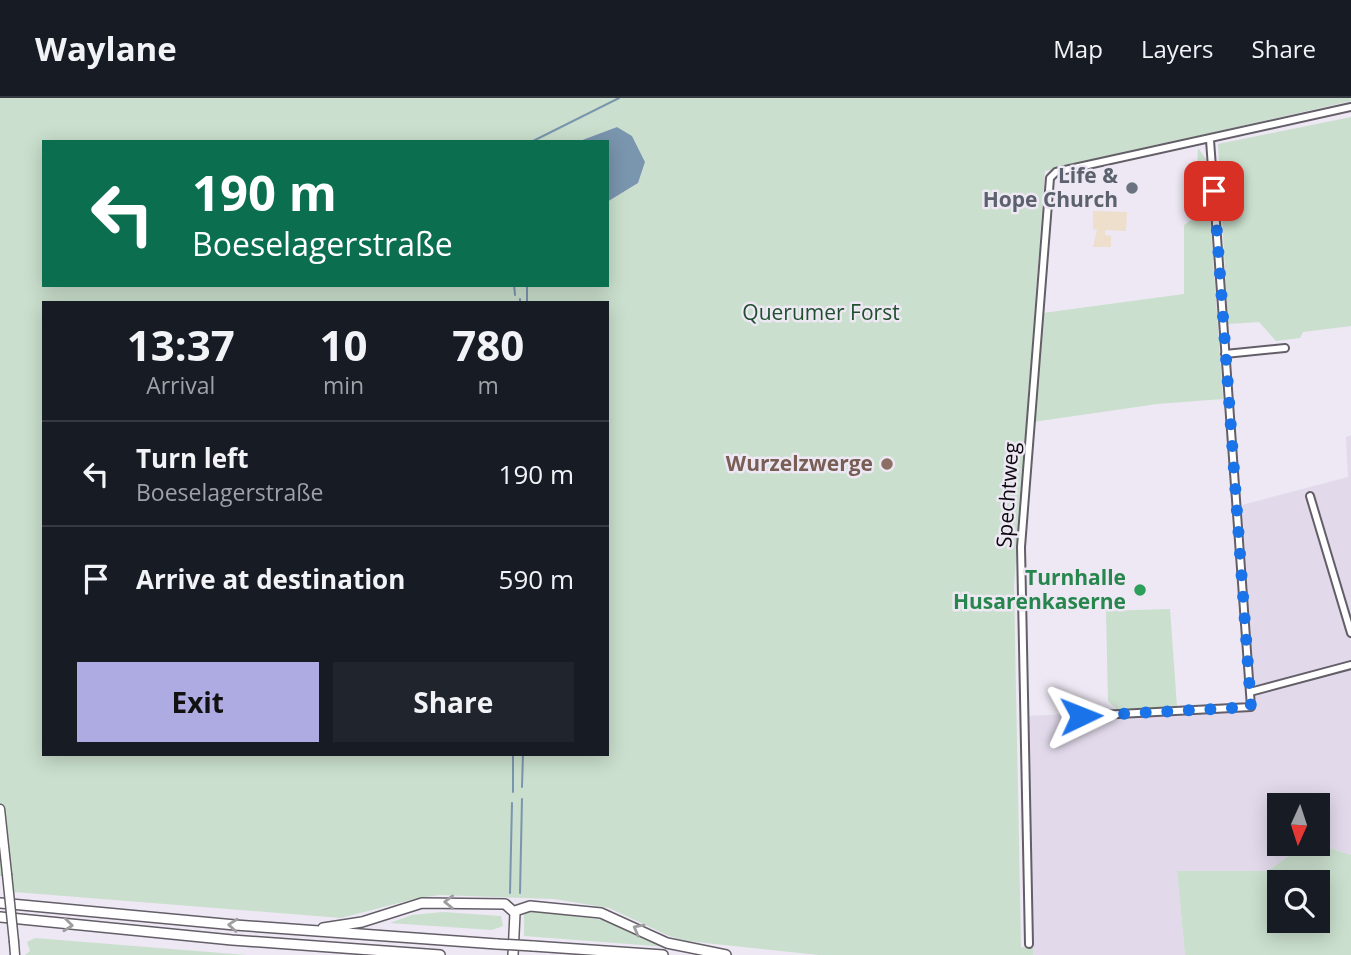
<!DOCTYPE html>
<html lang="en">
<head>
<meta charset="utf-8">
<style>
	:root { --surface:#171b24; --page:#20242c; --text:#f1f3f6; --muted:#9ea1a6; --line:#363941; --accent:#aeabe2 }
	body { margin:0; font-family:"Open Sans",sans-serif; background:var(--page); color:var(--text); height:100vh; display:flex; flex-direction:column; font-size:26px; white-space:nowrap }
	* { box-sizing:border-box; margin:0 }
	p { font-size:23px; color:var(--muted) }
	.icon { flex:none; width:38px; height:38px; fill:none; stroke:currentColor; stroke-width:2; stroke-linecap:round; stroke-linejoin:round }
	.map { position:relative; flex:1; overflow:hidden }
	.details { position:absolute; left:42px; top:203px; width:567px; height:455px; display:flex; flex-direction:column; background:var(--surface); border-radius:0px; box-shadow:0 4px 18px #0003 }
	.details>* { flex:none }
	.hud { position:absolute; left:42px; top:42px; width:567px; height:147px; border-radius:0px; box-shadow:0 4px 18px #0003; background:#0b6e4f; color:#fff; overflow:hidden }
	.needle { width:46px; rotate:183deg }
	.fabs { position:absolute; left:1267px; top:695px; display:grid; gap:14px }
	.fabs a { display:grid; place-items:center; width:63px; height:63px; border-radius:0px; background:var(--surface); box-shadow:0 4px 18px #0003; font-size:35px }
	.pin { position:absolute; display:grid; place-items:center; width:60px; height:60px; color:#fff; margin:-30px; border-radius:14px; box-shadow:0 4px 10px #0006 }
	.me { position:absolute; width:77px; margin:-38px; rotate:88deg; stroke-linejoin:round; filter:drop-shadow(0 0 5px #0008) }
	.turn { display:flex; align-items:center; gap:24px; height:147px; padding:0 35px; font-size:32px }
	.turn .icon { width:91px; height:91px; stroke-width:2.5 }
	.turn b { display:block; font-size:49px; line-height:60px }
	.eta { display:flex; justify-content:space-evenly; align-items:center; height:119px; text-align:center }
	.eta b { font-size:42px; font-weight:700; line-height:49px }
	.action { display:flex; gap:14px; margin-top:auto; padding:14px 35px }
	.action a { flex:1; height:80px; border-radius:0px; background:var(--accent); color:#111; font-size:28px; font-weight:700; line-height:80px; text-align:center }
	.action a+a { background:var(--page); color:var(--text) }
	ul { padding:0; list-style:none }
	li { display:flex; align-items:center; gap:21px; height:105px; padding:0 35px; border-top:2px solid var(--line) }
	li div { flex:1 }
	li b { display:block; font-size:26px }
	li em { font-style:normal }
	header { display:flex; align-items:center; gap:42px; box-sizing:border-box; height:98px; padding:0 35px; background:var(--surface); border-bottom:2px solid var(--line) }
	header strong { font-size:33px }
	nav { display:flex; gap:38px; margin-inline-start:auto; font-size:24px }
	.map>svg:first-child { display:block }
	.built { fill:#e2daeb }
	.education { fill:#eedecc }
	.green { fill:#cadfcd; fill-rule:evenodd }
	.water { fill:#7a95ae }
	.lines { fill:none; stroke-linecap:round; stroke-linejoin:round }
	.stream { stroke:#7a95ae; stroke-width:2 }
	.minor-casing { stroke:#635e67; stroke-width:10 }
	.major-casing { stroke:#635e67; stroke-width:11 }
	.highway-casing { stroke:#635e67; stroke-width:12 }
	.minor { stroke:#fff; stroke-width:6 }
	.major { stroke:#fff; stroke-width:8 }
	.highway { stroke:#fff; stroke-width:9 }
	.major-bridge-casing { stroke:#635e67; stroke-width:11; stroke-linecap:butt }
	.highway-bridge-casing { stroke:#635e67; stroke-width:12; stroke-linecap:butt }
	.major-bridge { stroke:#fff; stroke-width:8 }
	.highway-bridge { stroke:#fff; stroke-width:9 }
	.oneway { stroke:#9e9d9f }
	.route { stroke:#1a73e8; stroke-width:12; stroke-dasharray:0 21.6 }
	.worship-dot { fill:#6b7280; stroke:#ede8f3; stroke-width:2.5 }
	.education-dot { fill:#8d6e63; stroke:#ede8f3; stroke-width:2.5 }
	.leisure-dot { fill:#2e9e5b; stroke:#ede8f3; stroke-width:2.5 }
	.labels { text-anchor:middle; stroke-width:5; stroke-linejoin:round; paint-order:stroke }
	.worship-label { font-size:21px; font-weight:bold; fill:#5b616d; stroke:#ede8f3; text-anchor:end }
	.park-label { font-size:21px; fill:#1f4f2c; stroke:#ede8f3 }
	.education-label { font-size:21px; font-weight:bold; fill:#785e54; stroke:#ede8f3; text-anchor:end }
	.street-label { font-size:21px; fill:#0c0a0e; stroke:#ede8f3 }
	.leisure-label { font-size:21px; font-weight:bold; fill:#27864d; stroke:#ede8f3; text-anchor:end }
</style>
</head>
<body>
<header>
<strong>Waylane</strong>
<nav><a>Map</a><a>Layers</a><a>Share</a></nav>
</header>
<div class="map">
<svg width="1351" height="857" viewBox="0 0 1351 857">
	<rect width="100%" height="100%" fill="#ede8f3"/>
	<path class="built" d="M1351 337V757L1317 746 1318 707H1279V746H1306L1267 773H1177L1185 857H1033L1027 714 1030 692 1028 618 1065 616 1081 622 1255 613 1242 407 1348 379 1346 339Z"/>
	<path class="education" d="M1093 113 1127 114 1126 133 1105 132V137L1111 138V149H1093L1097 132 1093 131Z"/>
	<path class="green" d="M0 0H1351V3L1045 73 1014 488 1021 849 1033 850V857H819L687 843 669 838 609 810 554 801 440 797 418 800 341 820 14 794 11 777 0 778ZM617 29 632 38 645 64 638 85 607 104V187H44V44H577ZM44 205H607V656H44Z
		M1351 19V228L1303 234 1300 240 1276 243 1259 224 1228 226 1218 46Z
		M1198 50 1206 61 1223 301 1157 306 1033 324 1043 215 1184 196V127L1195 119Z
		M1170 511 1177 609 1118 612 1108 603 1106 513Z
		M1306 746H1317L1351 757V857H1185L1177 773H1267ZM1279 784H1318V822H1279Z
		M524 812 604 822 668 849 524 838Z
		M443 814 501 818 503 828 492 832 390 825 412 817Z
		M35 840 246 857H25L30 853 27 844Z"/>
	<path class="water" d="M617 29 632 38 645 64 638 85 607 104V44H577Z"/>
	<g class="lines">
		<path class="stream" d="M531 44 619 0
			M514 187 515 197
			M527 187V205
			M520 205V201
			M522 689 523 656
			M513 694V656
			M510 795 512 705
			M520 795 522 701"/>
		<g class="minor-casing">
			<path id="minor" d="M1225 256 1285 250
				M1310 398 1351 535
				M1250 594 1351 567
				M1081 618 1251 609 1210 42
				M1029 846 1021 449 1050 80 1056 74 1351 9"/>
		</g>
		<g class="major-casing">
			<path id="major" d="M0 711 7 776
				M14 844 15 857"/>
		</g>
		<g class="highway-casing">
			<path id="highway" d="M0 805 235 827 497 846
				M515 813 530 808 601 815 667 845 726 857
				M0 819 232 842 440 857
				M323 830 362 824 422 805 505 806 515 815 513 857
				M533 848 663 857"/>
		</g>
		<use href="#minor" class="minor"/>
		<use href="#major" class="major"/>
		<use href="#highway" class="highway"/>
		<g class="major-bridge-casing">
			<path id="major-bridge" d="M7 776 14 844"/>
		</g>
		<g class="highway-bridge-casing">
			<path id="highway-bridge" d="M497 846 533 848"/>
		</g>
		<use href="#major-bridge" class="major-bridge"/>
		<use href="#highway-bridge" class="highway-bridge"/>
	</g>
	<defs><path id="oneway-chevron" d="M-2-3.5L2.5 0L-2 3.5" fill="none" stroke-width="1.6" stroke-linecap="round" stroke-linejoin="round" transform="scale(1.75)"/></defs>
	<g class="oneway">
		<use href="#oneway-chevron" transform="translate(449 804) rotate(-179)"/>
		<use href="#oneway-chevron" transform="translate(68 827) rotate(6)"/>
		<use href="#oneway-chevron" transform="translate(233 827) rotate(-175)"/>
		<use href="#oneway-chevron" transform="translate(638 831) rotate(-152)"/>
	</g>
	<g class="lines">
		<path class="route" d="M1081 618 1251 609 1214 93"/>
	</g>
	<circle class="worship-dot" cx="1132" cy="90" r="7"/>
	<circle class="education-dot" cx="887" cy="366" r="7"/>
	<circle class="leisure-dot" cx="1140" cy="492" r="7"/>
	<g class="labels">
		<g class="worship-label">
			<text x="1118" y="85">Life &amp;<tspan x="1118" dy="24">Hope Church</tspan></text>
		</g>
		<g class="park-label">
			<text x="821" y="222">Querumer Forst</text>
		</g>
		<g class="education-label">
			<text x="873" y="373">Wurzelzwerge</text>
		</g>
		<g class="street-label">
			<text transform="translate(1008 397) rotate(-86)" y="7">Spechtweg</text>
		</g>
		<g class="leisure-label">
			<text x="1126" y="487">Turnhalle<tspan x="1126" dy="24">Husarenkaserne</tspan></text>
		</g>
	</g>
</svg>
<div class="fabs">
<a><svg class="needle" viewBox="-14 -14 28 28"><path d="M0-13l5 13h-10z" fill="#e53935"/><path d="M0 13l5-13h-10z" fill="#9ea1a6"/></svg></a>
<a><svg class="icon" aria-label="search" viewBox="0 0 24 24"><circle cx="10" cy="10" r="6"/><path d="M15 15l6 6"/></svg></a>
</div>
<div class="pin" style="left:1214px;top:93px;background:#d93025"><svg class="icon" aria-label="arrive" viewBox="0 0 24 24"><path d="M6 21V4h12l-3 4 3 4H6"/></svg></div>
<svg class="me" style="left:1081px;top:618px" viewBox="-20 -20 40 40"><path d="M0-17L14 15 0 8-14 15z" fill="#1a73e8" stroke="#fff" stroke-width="4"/></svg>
<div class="hud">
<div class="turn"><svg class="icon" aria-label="left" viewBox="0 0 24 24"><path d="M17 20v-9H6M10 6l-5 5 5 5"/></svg><div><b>190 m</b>Boeselagerstraße</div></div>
</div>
<section class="details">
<div class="eta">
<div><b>13:37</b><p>Arrival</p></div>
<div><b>10</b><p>min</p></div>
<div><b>780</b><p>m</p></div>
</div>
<ul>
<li><svg class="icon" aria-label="left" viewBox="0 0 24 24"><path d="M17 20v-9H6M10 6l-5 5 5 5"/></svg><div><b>Turn left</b><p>Boeselagerstraße</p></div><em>190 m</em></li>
<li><svg class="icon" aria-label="arrive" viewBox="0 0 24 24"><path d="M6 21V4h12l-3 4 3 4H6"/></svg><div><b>Arrive at destination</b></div><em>590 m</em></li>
</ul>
<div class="action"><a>Exit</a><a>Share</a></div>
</section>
</div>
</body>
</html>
